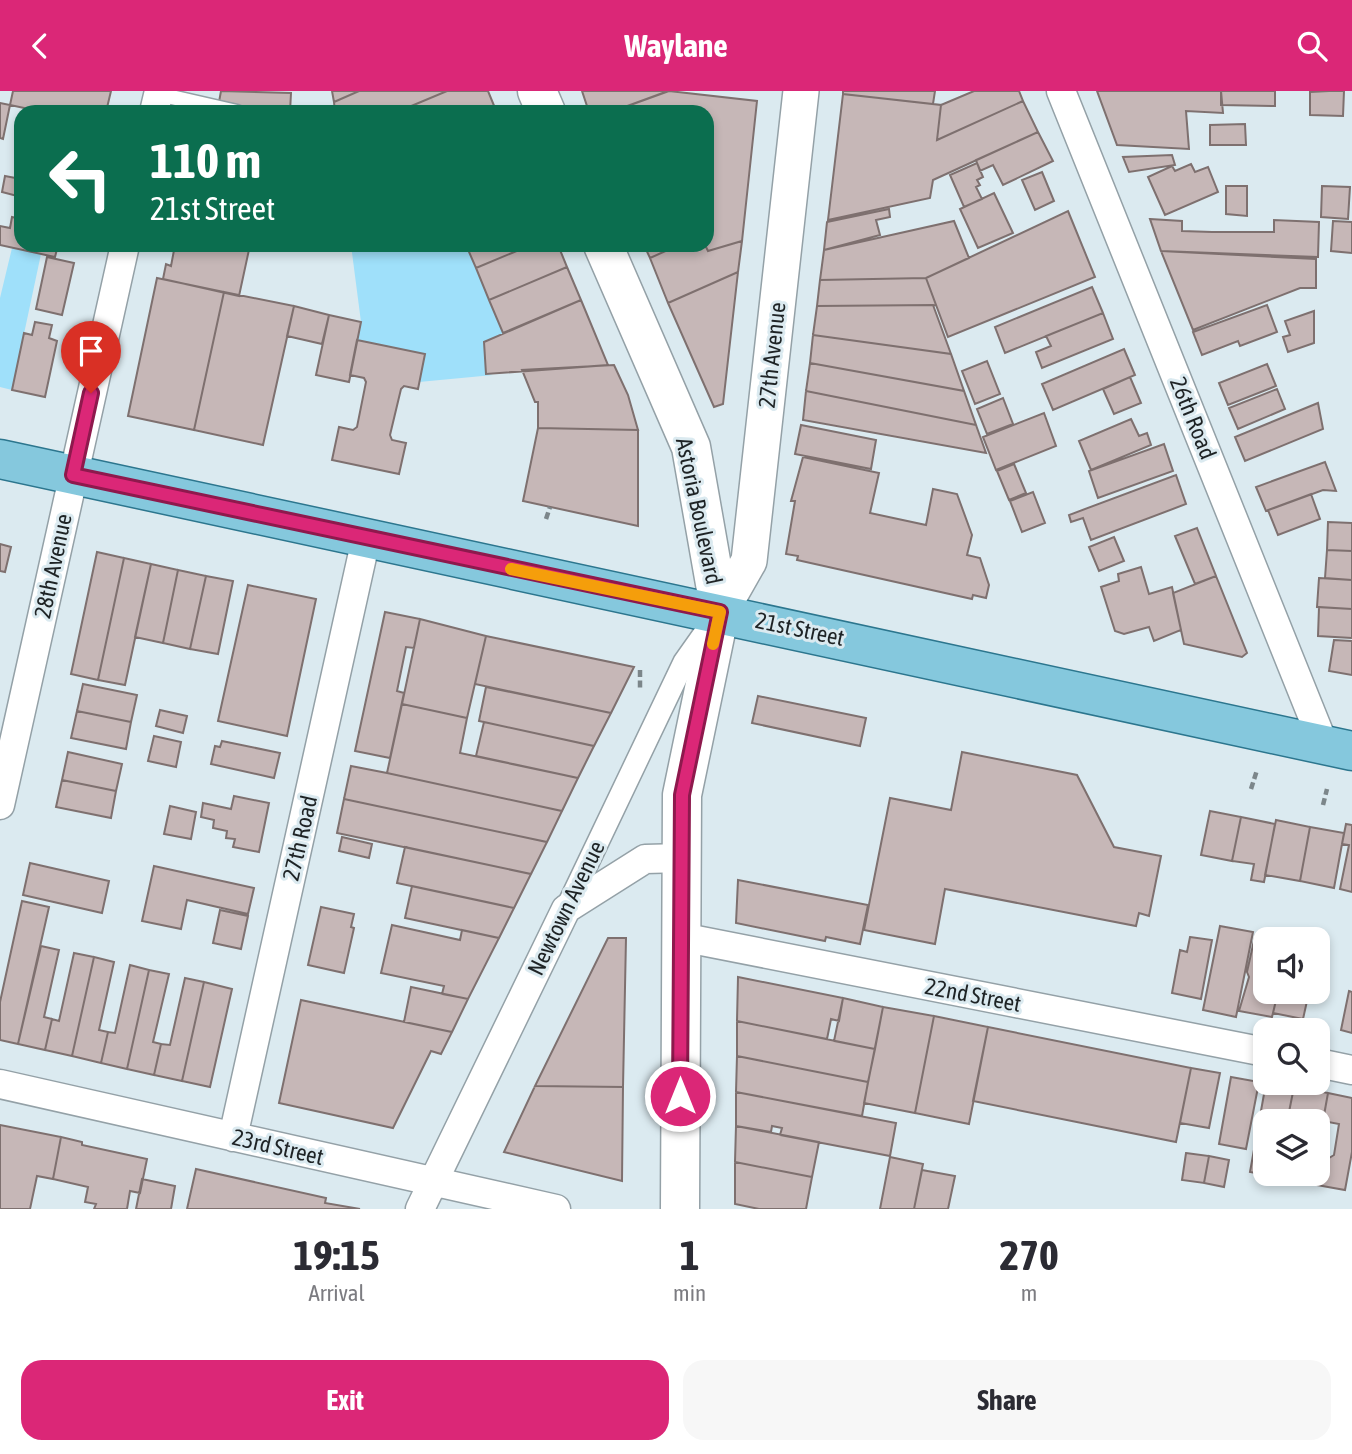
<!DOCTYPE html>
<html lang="en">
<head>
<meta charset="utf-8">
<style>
	:root { --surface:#fff; --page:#f7f7f7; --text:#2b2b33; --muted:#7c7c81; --accent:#db2777 }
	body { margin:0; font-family:"Asap Condensed",sans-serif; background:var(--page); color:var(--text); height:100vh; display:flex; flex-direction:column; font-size:26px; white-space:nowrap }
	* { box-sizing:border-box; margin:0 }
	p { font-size:23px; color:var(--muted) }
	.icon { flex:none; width:38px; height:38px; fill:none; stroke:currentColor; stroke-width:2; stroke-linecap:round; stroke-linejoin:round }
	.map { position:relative; height:1118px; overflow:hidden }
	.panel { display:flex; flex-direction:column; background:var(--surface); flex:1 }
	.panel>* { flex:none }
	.banner { position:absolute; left:14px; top:14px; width:700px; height:147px; border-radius:21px; box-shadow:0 4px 10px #0003; background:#0b6e4f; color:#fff; overflow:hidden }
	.tools { position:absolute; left:1253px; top:836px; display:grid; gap:14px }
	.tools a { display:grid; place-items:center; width:77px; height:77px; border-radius:14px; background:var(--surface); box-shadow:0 4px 10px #0003; font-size:35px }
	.pin { position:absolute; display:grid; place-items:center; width:60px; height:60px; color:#fff; margin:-72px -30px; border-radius:50% 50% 50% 0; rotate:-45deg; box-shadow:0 0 7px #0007 }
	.pin .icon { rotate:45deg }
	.me { position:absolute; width:77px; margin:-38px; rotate:0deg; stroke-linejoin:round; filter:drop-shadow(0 0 5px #0008) }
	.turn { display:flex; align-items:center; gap:24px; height:147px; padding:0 21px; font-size:32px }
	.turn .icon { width:91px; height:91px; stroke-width:2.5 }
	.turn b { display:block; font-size:49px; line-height:60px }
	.eta { display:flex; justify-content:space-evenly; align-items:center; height:119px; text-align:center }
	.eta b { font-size:42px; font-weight:700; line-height:49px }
	.primary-button { display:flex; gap:14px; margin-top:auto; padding:14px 21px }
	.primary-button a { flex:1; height:80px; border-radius:21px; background:var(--accent); color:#fff; font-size:28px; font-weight:700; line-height:80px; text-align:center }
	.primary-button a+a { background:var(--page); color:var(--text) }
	header { display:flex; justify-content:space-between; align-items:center; height:91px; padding:0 21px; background:var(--accent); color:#fff; font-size:32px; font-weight:700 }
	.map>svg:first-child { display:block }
	.green { fill:#9fe0fa }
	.building { fill:#c6b7b7; stroke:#7e706f; stroke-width:2 }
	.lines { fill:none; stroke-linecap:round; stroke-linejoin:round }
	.service-casing { stroke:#94a1a7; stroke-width:17 }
	.pedestrian-casing { stroke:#94a1a7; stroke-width:24 }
	.minor-casing { stroke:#94a1a7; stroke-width:31 }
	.tertiary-casing { stroke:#94a1a7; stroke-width:38 }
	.secondary-casing { stroke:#94a1a7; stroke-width:41 }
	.primary-casing { stroke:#2c768e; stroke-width:41 }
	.path { stroke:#7c868a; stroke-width:4.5; stroke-dasharray:7 3.5; stroke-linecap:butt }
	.service { stroke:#fff; stroke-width:14 }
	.pedestrian { stroke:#fff; stroke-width:21 }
	.minor { stroke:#fff; stroke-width:28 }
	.tertiary { stroke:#fff; stroke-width:35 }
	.secondary { stroke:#fff; stroke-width:38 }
	.primary { stroke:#85c8dd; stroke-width:38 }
	.route-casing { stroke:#8e194d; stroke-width:18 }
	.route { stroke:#db2777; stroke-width:12 }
	.slow { stroke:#f59e0b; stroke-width:12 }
	.labels { text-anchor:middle; stroke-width:6; stroke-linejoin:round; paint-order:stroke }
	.street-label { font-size:23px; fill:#1e2325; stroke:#dbeaf0 }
</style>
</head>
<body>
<header><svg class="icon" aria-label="back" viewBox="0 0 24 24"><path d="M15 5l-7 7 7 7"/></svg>Waylane<svg class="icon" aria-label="search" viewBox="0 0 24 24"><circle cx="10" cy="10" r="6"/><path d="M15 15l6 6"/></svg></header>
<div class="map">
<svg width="1352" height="1118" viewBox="0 0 1352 1118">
	<rect width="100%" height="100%" fill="#dbeaf0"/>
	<path class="green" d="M351 154H466L503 242 484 252 486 283 493 284 419 291 357 249 361 231Z
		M12 157 41 163 12 299 0 296V207Z"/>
	<path class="building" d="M13 0H111L106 21H43L10 14Z
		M221 0 291 2 290 21H267L219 11Z
		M332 0H359L334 11Z
		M359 0H447L397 21H335L334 11Z
		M447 0H488L495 17 484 21H419L416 13Z
		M582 0H668L611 21H589Z
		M669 0 757 10 742 150 708 160 705 154 707 21H611Z
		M843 0H935L933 13 843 3Z
		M974 0H1019L1023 10 937 49 941 14Z
		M1097 0H1221L1223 22 1186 20 1189 58 1117 54Z
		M1221 0H1275V15L1221 14Z
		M1329 0H1344L1343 25 1310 24V1Z
		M843 3 941 14 937 49 1023 10 1038 41 933 89 930 107 828 129Z
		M0 12 10 14 3 48 0 47Z
		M1245 33 1246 54H1210V34Z
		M1038 41 1053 70 1003 94 993 74 980 80 976 69Z
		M1172 64 1175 74 1129 81 1123 66Z
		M977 72 983 86 977 89 980 94 976 96 982 108 964 116 950 84Z
		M1191 73 1195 81 1208 76 1218 101 1165 124 1148 86 1172 75 1175 80Z
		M1042 81 1054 110 1035 119 1022 89Z
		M5 85 21 88V106L2 101Z
		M1226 95H1247V125L1226 123Z
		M1322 95 1350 96 1348 128 1321 126Z
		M994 102 1013 142 978 157 960 118Z
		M889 118 890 126 876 129 880 144 824 159 827 131Z
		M1068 120 1095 186 948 246 926 187Z
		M12 126 21 128V154H58L55 166 0 154V135L10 137Z
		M1150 128 1182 130V140L1212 141H1274V129L1319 131 1318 166 1161 160Z
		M954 130 969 167 926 187 820 189 824 159Z
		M1333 130 1352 131V162L1331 160Z
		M742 150 738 181 668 212 650 167 679 154H705L708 160Z
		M175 154H250L239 205 163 188 166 173 171 175Z
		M466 154H531L476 177Z
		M531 154H558L567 176 489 209 476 177Z
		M644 154H679L650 167Z
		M1161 160 1316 168V197H1300L1193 239Z
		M47 166 74 172 62 224 36 218Z
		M567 176 581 209 503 242 489 209Z
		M738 181 723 313 714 316 668 212Z
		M157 187 224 201 194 339 128 325Z
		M926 187 936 214 817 215 820 189Z
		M1092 196 1103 222 1005 262 995 236Z
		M224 201 294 215 263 354 194 339Z
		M581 209 608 274 486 283 484 251Z
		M933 214 951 263 813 244 817 215Z
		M1267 214 1277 241 1240 255 1238 250 1202 264 1193 241Z
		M294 215 329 224 322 253 287 245Z
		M1314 220V252L1288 261 1283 246 1290 244 1285 230Z
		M1103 222 1113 248 1042 277 1036 261 1051 255 1046 245Z
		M329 224 361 231 349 291 316 284Z
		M35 231 52 234 49 247 57 250 45 306 12 299 24 242 32 244Z
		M813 244 951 263 964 300 810 272Z
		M357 249 425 263 418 298 404 295 401 298 390 344 392 349 406 352 399 383 332 369 339 336 353 339 357 336 366 291 364 287 350 284Z
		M1124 258 1135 284 1053 319 1042 293Z
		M987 270 1000 303 975 313 962 280Z
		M810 272 964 300 976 334 806 300Z
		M1267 273 1276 295 1228 314 1219 292Z
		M614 274 628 304 638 339 538 337V311H535L522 279Z
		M1130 286 1141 312 1114 323 1103 298Z
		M1277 298 1285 318 1238 338 1229 317Z
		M806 300 976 334 986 362 803 329Z
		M1003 307 1013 333 987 343 977 318Z
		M1318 312 1323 338 1245 370 1235 346Z
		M1044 322 1056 355 996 379 983 346Z
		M1131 328 1139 345 1147 342 1151 354 1091 379 1079 350Z
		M801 334 876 349 871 378 795 363Z
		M538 337 638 339V435L523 410Z
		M1164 353 1173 380 1098 407 1089 380Z
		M803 366 879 382 870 422 926 434 933 398 957 403 972 444 967 464 980 467 989 494 986 507 973 504 972 508 797 469 798 465 786 463 795 410H791Z
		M1325 371 1336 400 1323 399 1266 420 1256 396Z
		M1014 373 1026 402 1009 409 997 380Z
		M1176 384 1186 413 1091 449 1083 427 1071 431 1069 424Z
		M1033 401 1045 432 1022 441 1010 410Z
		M1311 403 1320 428 1278 444 1268 419Z
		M1328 431 1352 432V460L1327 459Z
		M1197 437 1216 485 1195 493 1175 445Z
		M1114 446 1124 470 1099 480 1089 456Z
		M0 453 11 456 5 481 0 480Z
		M1327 459 1352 460V489L1325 487Z
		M97 461 124 467 98 589 71 583Z
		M124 467 151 473 125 594 98 589Z
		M151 473 178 479 163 552 135 546Z
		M1141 476 1149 503 1172 496 1181 539 1154 550 1149 536 1124 543 1115 540 1101 496 1119 490 1118 483Z
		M178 479 206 485 190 558 163 552Z
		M206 485 233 490 218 563 190 558Z
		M1216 485 1247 562 1242 566 1184 553 1173 502Z
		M1319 487 1352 489V518L1317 516Z
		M248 494 316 508 287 645 218 630Z
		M1319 516 1352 518V547L1318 545Z
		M385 521 420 528 414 557 406 556 397 600 404 602 390 667 355 660Z
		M420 528 486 545 467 627 402 613Z
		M486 545 634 576 611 622 475 593Z
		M1334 549 1352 550V584L1329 580Z
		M83 593 137 604 131 631 77 620Z
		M486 596 611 622 594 655 479 630Z
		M758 605 866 627 860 655 752 632Z
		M402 613 467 627 460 662 578 687 562 720 387 682Z
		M160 619 187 625 183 642 156 635Z
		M77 620 131 631 126 658 71 647Z
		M484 631 594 655 578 687 476 665Z
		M154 645 181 651 176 676 148 670Z
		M222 650 280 662 274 687 211 673 215 655 220 656Z
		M68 661 122 673 116 700 62 689Z
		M962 661 1077 684 1114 756 1161 765 1149 825 1139 822 1136 835 945 798 935 853 864 839 890 707 951 719Z
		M351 675 387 682 562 720 547 751 344 708Z
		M62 689 116 700 111 727 56 716Z
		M234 705 269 712 259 761 233 756 235 748 226 747 227 740 213 737 214 729 201 726 203 712 231 718Z
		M344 708 547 751 531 783 337 742Z
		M170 715 196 721 191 748 164 743Z
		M1210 720 1241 726 1232 770 1201 764Z
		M1241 726 1275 733 1264 791 1251 789 1254 773 1232 770Z
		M1276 729 1310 736 1300 790 1265 784Z
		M1346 733 1352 734V801L1340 798 1349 754 1342 753Z
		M1310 736 1344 742 1334 797 1300 790Z
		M342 746 372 753 369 767 339 760Z
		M405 756 531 783 514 817 397 792Z
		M30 772 109 790 102 822 23 804Z
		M154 775 254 797 248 823 187 809 181 838 142 830Z
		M738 789 868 814 860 853 826 846 825 850 736 832Z
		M412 795 514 817 499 847 405 827Z
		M22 810 49 816 18 953 0 949V911Z
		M321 816 354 823 351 836 354 837 344 882 308 874Z
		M220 819 248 825 241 858 213 852Z
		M392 834 460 849 462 839 499 847 468 908 442 903 444 895 381 882Z
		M1220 835 1253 841 1236 926 1203 919Z
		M1255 845 1272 849H1265V901H1278L1272 926 1239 920 1249 886 1247 881Z
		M1190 846 1212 849 1201 908 1172 902 1180 859 1187 861Z
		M608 847H626L623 996 535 995Z
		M41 855 59 859 44 926 52 928 45 959 18 953Z
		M74 862 94 866 72 965 45 959 52 928 59 930Z
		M94 866 114 871 99 939 108 941 101 972 72 965Z
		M130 874 149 879 127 978 101 972 108 941 115 942Z
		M149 879 169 883 153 951 161 953 154 984 127 978Z
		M738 886 843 907 839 930 831 928 827 948 737 930Z
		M185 887 204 891 182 990 154 984 161 953 170 954Z
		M204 891 232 898 210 996 182 990Z
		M411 896 468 908 452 941 404 931Z
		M1349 900 1352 901V942L1341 939Z
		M1278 901H1309L1303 928 1273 922Z
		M843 907 883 916 875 958 834 950Z
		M301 909 452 941 441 963 431 960 393 1037 279 1012Z
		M883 916 934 925 915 1022 864 1012Z
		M934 925 988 936 969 1033 915 1022Z
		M737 930 875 958 868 991 737 965Z
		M988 936 1191 977 1176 1051 973 1010Z
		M737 965 868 991 862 1025 736 1001Z
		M1191 977 1220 982 1209 1037 1180 1032Z
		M1231 986 1259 991 1246 1058 1219 1053Z
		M1266 992 1294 996 1287 1031H1265V1083L1277 1086 1250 1081Z
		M535 995 623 996 622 1090 504 1061Z
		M1294 996 1328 1002 1318 1057V1031H1287Z
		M736 1001 896 1032 890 1065 780 1044 782 1037 772 1035 771 1041 736 1035Z
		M1328 1002 1352 1007V1061L1345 1099 1311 1093 1313 1083H1318V1065L1329 1067 1334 1064 1339 1033 1323 1030Z
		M0 1034 61 1046 53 1088 37 1085 30 1118H0Z
		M736 1035 819 1051 812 1086 735 1071Z
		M61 1046 82 1051V1054L147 1068 140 1102 130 1100 127 1118H94L96 1113 85 1111 88 1096 53 1088Z
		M1186 1062 1209 1065 1204 1092 1182 1089Z
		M1209 1065 1229 1069 1224 1096 1204 1092Z
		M890 1066 923 1073 914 1118H880Z
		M735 1071 812 1086 806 1118H759L735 1113Z
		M196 1078 326 1107 325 1112 360 1118H187Z
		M922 1079 955 1085 948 1118H914Z
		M142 1088 175 1095 171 1118H136Z"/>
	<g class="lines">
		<g class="service-casing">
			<path id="service" d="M158 3 237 21"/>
		</g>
		<g class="pedestrian-casing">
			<path id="pedestrian" d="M566 818 684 571 708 537"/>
		</g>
		<g class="minor-casing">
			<path id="minor" d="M1061 0 1324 654
				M154 21 159 0
				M0 714 125 154
				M681 846 1265 961
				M1318 972 1352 979
				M0 993 556 1118
				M233 1046 366 448
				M420 1118 566 818 645 768 682 767"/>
		</g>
		<g class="tertiary-casing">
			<path id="tertiary" d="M720 521 749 470 801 0"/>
		</g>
		<g class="secondary-casing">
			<path id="secondary" d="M537 0 546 21
				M603 154 691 356 720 521 682 704 680 1118"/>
		</g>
		<g class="primary-casing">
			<path id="primary" d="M0 368 1352 660"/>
		</g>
		<path class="path" d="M546 428 550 416
			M640 579V599
			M1251 698 1257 679
			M1323 714 1327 698"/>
		<use href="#service" class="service"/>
		<use href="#pedestrian" class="pedestrian"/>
		<use href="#minor" class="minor"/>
		<use href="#tertiary" class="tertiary"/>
		<use href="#secondary" class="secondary"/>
		<use href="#primary" class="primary"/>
	</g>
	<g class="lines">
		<g class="route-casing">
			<path id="route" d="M91 302 73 384 720 521 682 704 680 1005"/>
		</g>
		<use href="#route" class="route"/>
		<path class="slow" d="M511 478 720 521 713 553"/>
	</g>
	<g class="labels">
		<g class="street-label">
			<text transform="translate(772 264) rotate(-84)" y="8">27th Avenue</text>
			<text transform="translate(1193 327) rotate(68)" y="8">26th Road</text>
			<text transform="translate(699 420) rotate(78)" y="8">Astoria Boulevard</text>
			<text transform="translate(53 475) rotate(-78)" y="8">28th Avenue</text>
			<text transform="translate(800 538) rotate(12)" y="8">21st Street</text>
			<text transform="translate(300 747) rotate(-77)" y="8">27th Road</text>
			<text transform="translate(566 817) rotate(-64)" y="8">Newtown Avenue</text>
			<text transform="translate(973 904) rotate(11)" y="8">22nd Street</text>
			<text transform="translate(278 1056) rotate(13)" y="8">23rd Street</text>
		</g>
	</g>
</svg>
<div class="tools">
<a><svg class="icon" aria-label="sound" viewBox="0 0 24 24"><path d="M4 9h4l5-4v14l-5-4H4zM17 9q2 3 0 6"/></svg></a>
<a><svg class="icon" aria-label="search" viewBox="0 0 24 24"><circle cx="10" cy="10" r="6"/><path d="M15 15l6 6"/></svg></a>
<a><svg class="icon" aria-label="layers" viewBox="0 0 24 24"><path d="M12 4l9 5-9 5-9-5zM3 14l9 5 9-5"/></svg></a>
</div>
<div class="pin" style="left:91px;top:302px;background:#d93025"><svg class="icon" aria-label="arrive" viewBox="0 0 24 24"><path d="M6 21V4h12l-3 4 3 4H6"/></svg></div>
<svg class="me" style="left:680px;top:1005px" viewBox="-20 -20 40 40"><circle r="17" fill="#db2777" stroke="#fff" stroke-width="3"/><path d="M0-11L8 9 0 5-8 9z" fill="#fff"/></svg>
<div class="banner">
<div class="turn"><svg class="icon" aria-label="left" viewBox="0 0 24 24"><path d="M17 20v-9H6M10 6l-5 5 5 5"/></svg><div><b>110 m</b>21st Street</div></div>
</div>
</div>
<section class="panel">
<div class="eta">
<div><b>19:15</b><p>Arrival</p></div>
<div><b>1</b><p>min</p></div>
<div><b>270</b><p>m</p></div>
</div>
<div class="primary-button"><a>Exit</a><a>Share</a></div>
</section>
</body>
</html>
